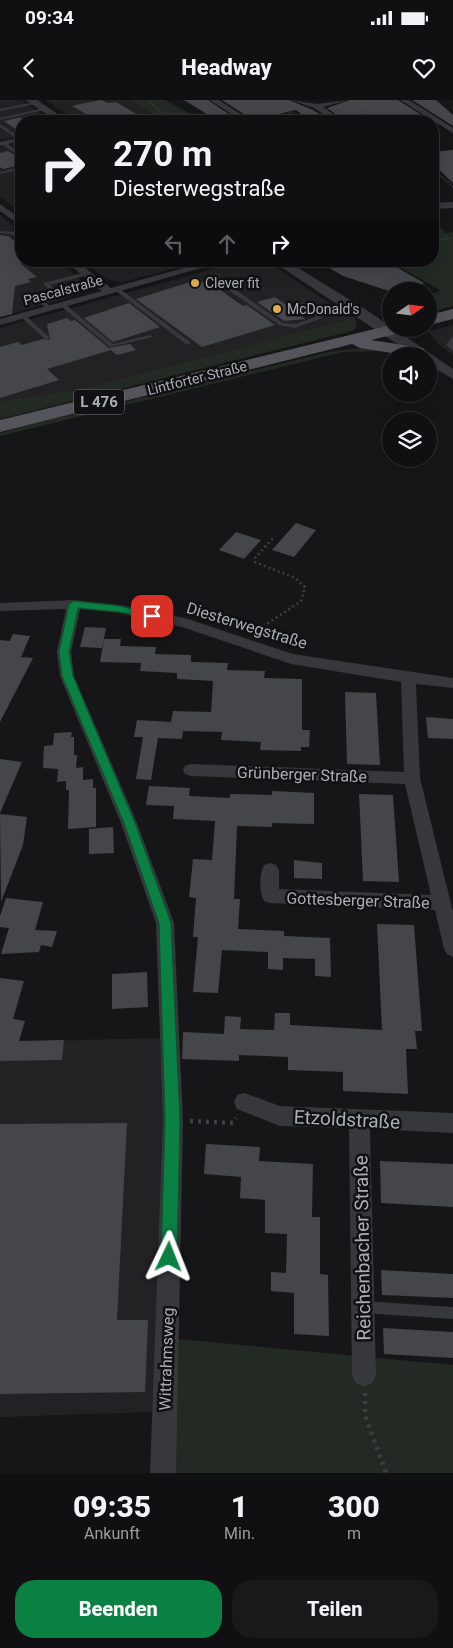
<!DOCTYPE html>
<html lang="de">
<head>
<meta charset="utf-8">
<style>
	:root { --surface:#101012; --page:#19191b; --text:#f1f3f6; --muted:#9c9d9f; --line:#303032; --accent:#0b8043 }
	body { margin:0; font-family:Roboto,sans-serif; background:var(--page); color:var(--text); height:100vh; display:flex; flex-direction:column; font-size:19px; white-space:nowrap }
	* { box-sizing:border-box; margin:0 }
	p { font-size:16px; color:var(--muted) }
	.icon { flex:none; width:28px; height:28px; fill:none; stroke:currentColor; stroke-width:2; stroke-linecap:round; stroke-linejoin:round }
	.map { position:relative; height:1373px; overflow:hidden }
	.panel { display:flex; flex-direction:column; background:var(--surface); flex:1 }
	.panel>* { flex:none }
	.hud { position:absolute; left:15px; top:15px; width:424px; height:152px; border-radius:20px; box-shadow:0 5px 20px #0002,0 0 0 1px var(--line); background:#101012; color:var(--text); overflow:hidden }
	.needle { width:32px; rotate:76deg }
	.controls { position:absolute; left:382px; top:182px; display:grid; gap:10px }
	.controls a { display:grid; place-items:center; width:55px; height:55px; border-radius:50%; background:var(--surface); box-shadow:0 5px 20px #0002,0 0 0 1px var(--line); font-size:25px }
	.pin { position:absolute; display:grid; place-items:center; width:42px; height:42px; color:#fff; margin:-21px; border-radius:10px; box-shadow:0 2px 8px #0006 }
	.me { position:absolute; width:55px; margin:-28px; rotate:2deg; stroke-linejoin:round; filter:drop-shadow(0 0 4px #0008) }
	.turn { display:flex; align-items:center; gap:18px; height:105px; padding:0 15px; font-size:22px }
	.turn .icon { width:65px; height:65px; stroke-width:2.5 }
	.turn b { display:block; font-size:35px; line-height:42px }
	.lanes { display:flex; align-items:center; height:48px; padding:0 15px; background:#0003; justify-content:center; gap:25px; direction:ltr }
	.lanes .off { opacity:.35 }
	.eta { display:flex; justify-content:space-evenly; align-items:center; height:85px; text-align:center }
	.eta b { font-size:30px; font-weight:800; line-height:35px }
	.cta { display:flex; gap:10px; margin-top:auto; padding:10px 15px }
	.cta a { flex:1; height:58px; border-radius:20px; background:var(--accent); color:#fff; font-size:20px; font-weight:800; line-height:58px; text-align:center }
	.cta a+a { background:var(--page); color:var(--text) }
	.status { display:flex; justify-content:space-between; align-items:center; height:35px; padding:0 25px; background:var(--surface); direction:ltr }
	.status svg { height:14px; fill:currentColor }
	header { display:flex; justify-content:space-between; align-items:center; height:65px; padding:0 15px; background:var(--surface); font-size:22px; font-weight:800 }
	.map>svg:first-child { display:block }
	.built { fill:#222225 }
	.green { fill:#232a23 }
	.building { fill:#45464a }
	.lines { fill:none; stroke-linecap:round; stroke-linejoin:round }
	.path-far2 { stroke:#3e3f43; stroke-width:2; stroke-dasharray:1 2; stroke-linecap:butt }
	.path-far1 { stroke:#3e3f43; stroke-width:2.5; stroke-dasharray:2 3; stroke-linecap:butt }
	.path { stroke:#3e3f43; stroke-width:4.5; stroke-dasharray:3 5; stroke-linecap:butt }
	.service { fill:#37383c; fill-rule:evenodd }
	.minor { fill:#37383c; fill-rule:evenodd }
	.tertiary { fill:#37383c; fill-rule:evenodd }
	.primary { fill:#54555b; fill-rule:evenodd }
	.route { fill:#0b8043; stroke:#07532c }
	.poi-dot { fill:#e0ac46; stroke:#111113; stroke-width:2 }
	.labels { text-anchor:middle; stroke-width:5; stroke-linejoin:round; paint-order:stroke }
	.far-poi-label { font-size:14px; fill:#a9adb6; stroke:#111113; text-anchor:start }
	.far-street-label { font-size:14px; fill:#a9adb6; stroke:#111113 }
	.shield { fill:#111113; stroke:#7b7e85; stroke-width:1 }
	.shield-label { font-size:15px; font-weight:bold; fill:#a9adb6 }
	.street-label { font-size:16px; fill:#a9adb6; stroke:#111113 }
	.near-street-label { font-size:19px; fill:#a9adb6; stroke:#111113 }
</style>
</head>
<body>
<div class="status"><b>09:34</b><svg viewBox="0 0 49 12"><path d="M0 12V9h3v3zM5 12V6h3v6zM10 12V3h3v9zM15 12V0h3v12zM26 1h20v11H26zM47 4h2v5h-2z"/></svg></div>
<header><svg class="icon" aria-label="back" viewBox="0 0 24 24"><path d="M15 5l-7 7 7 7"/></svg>Headway<svg class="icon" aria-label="heart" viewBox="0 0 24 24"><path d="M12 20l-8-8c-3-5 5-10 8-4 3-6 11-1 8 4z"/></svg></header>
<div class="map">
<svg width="453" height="1373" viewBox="0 0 453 1373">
	<rect width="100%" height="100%" fill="#161618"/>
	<path class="built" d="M0 0H21L54 21H21V36L0 40Z
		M45 0H128L165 21H78Z
		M21 43V113L0 96V47Z
		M0 115 21 132V161H58L85 184 86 190 67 198 0 217Z
		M82 161H203L123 182 107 179Z
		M241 161H261L282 171 348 216 347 220 76 290 0 301V228Z
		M453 225V255L438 244 428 231Z
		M160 938 164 1014 154 1312 0 1317V942Z"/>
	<path class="green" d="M129 0H165L203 21H165Z
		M433 120 446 133 453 132V206L429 212V195L441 191 389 161H432Z
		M348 216 355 217 357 227 352 231 0 319V301L76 290 347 220Z
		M362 248 395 250 411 256 382 251 343 252 0 336V333L33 324 329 252Z
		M178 1239 453 1265V1373H175Z"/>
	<path class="building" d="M100 0 109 3 116 2 140 16 116 21H99L72 6Z
		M184 0H208L239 21H218Z
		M222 0H289L313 10 331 21H310L296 10 253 20Z
		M350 0H398L431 21H345L327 8Z
		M412 0H436L453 15V26Z
		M21 17V33L4 21Z
		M453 50V83L432 63V52Z
		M8 51 21 59V65L3 69 0 67V53Z
		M0 135 8 136 21 146V164L37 177 28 179 31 182 15 186 12 214 0 217Z
		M348 161H386L424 183 412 191H389L343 176 328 167Z
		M193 181 209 182 243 206 247 205 275 225 202 247 136 199Z
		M275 197 289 207 305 219 284 221 257 202Z
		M129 203 160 227 113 242 84 218Z
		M67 218 71 221 75 220 109 248 130 244 136 250 117 255 111 250 47 269 59 280 0 298V247L18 242 22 245 43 239 50 240 47 224Z
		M296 423 316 430 294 457 272 450Z
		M236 432 261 440 244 459 219 450Z
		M85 527 106 528 102 548 80 547Z
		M13 534 30 536 21 557 33 558 0 622V540L10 541Z
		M104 539H121L120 546 156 547 155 554 191 555V562L228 563 227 570 265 571 264 578 302 579V630H310L309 647H301V651L260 650 261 642 221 640 222 632 183 631 182 639 158 638 151 680 136 679 143 637H134L137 620 171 622 173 611 211 612 213 581 177 579V573L140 571 141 563 100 562Z
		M345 592 376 593 380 665 347 664Z
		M426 617 453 619V639L428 638Z
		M72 632 71 637H74V655H77L76 668 83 667V680L93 679V688H96V727L68 729 69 690H66V681L57 682 58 669 43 668 44 646 53 645 54 633Z
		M0 659 22 662 0 713Z
		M149 686 190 688 189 696 230 698V694L272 695V691L314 693V724L272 723V727L237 726 234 799H240L238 829 284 831V836L330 838 331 877 315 876V859L283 858V870L268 869V852L222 850 218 893 193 892 198 837H193L196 798 189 797 193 759 212 760 215 721 173 719 174 706 146 705Z
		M359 694 393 695 399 782 363 781Z
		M0 714 27 717 23 745 1 802Z
		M113 727 114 753 89 754V729Z
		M294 760 322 763V779L294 778Z
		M6 798 43 802 35 830 57 831 52 847 41 845 39 852 1 854 9 828 0 827V816Z
		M377 824 414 825 422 931H415L417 949H406L408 994 343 991V972L288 970V957L239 955V961L182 959 183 932 224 934 225 916 241 917 240 929 274 930 275 913H290V925L382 930Z
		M147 872 148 907 112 909V874Z
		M0 878 24 881 13 919 25 921 19 941 64 940 62 960 0 961Z
		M127 1023 117 1220H148L145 1292 0 1294V1024Z
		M206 1044 260 1047 259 1061 313 1064 312 1117H320V1174L328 1175 329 1236 294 1234V1193L271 1191V1172L286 1173 287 1134 265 1133V1100L240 1098 241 1077 204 1074Z
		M380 1061 453 1064V1107L381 1103Z
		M381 1170 453 1174V1198L382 1195Z
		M383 1228 453 1232V1258L384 1254Z"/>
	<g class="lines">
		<path class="path-far2" d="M148 0 159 10 179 21
			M355 4 376 21
			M260 21 295 12
			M432 68 453 87
			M432 140 453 138
			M383 209 391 213"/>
		<path class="path-far1" d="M255 532 301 501 305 487 295 478 255 462V458L275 436"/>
		<path class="path" d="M190 1021 233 1023 236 1018
			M365 1293V1315L386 1373"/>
		<path class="service" d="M35 2 36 4 0 11V9Z
			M44 8 45 10 0 20V18Z
			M0 24 21 38V40H18L0 27Z
			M1 42H5L21 54V57L1 44Z
			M21 67V69L0 74V72Z
			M0 131 16 132 21 131V134L16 135 0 133Z
			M86 172 88 173V175L50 185 56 190V192L40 197 52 208V210H48L33 196 50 190 44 185V183Z
			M215 173 220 174 219 178 283 223 295 224 316 217 315 214 306 207 294 204 293 203 296 201C306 204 319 206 322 218L295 228 279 225 214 180Z
			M116 189H120L190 242V244H186L116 191Z
			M61 204H65L113 244 150 235 153 237 110 247 61 206Z
			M21 215H25L49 237V239H45L21 217Z
			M453 237V251L446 245 451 238Z
			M363 1201 453 1207V1219L363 1213 359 1211 357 1207 359 1203Z"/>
		<path class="minor" d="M210 0H219L251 21H242Z
			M291 0 317 4 348 0 323 7 343 21H334L314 8Z
			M400 0H409L453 28V33Z
			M21 37V41L0 46V42Z
			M453 102V108L432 109V103Z
			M0 104 21 119V126L0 111Z
			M65 161H76L111 188 209 161H226L0 225V219L102 191Z
			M74 500 120 505 185 518 293 554 453 578V588L416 584 420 678 453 812V857L447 854 444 849 435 810 270 803 264 801C259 792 259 774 264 765L270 763 276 765 279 770V789L431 795 405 684 191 676 185 674 183 670 185 666 191 664 404 672 401 582 291 564 182 527 120 513 80 509 71 552 74 576 137 723 174 823 183 1020 176 1373H150L163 1020 156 823 121 723 60 576 57 552 66 509 0 511V503Z
			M244 993 280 1006 453 1013V1033L370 1029 376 1275 372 1283 364 1287 356 1283 352 1275 349 1028 280 1026 237 1009 234 1002 237 995Z"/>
		<path class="tertiary" d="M25 0H37L68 21H57Z
			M272 161H287L368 211 453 269V279L429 265V256H415Z"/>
		<path class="primary" d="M453 209V219L429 225V215Z
			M391 225V229H402L400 233 371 240 423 248 426 252 423 256H411L360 248 352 244 0 332V320Z"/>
	</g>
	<path class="route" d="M74 501 120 506 156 514 157 516 152 519 120 512 78 508 69 552 73 576 135 723 171 823 180 1020 177 1157 174 1163 169 1165 163 1163 161 1157 165 1020 159 823 124 723 62 576 59 552 69 504Z"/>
	<g class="poi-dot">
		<circle cx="195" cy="183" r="5"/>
		<circle cx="277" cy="209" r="5"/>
	</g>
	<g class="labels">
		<g class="far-poi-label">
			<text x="205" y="188">Clever fit</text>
			<text x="287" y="214">McDonald's</text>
		</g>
		<g class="far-street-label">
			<text transform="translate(63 190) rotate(-15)" y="5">Pascalstraße</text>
			<text transform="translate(197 278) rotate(-14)" y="5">Lintforter Straße</text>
		</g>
		<rect class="shield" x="74" y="289.5" width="50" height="25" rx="4"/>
		<g class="shield-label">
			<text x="99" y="307">L 476</text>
		</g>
		<g class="street-label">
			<text transform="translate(247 525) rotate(17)" y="6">Diesterwegstraße</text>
			<text transform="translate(302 674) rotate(2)" y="6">Grünberger Straße</text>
			<text transform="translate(358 800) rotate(2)" y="6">Gottesberger Straße</text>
			<text transform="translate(166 1259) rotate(-88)" y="6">Wittrahmsweg</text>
		</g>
		<g class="near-street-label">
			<text transform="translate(347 1019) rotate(3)" y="7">Etzoldstraße</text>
			<text transform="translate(362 1148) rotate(-91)" y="7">Reichenbacher Straße</text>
		</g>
	</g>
</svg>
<div class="controls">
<a><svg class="needle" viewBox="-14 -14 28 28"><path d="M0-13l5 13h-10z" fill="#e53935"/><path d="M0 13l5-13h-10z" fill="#9c9d9f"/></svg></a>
<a><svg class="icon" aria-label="sound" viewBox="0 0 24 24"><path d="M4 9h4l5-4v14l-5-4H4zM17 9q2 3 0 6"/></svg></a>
<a><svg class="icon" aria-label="layers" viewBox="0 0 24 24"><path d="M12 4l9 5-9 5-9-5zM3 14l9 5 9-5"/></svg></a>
</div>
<div class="pin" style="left:152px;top:516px;background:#d93025"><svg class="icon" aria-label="arrive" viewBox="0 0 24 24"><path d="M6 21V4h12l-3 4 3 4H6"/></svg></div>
<svg class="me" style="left:169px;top:1157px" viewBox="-20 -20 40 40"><path d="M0-17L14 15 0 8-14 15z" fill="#0b8043" stroke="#fff" stroke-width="4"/></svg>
<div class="hud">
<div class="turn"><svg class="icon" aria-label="right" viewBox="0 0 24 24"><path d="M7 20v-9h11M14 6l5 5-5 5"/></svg><div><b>270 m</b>Diesterwegstraße</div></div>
<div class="lanes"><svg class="icon off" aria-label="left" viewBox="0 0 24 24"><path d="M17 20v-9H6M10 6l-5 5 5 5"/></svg><svg class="icon off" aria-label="ahead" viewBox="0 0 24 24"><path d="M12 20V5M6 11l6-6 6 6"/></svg><svg class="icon" aria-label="right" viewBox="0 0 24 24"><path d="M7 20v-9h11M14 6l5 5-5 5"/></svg></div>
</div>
</div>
<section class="panel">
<div class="eta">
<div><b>09:35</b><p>Ankunft</p></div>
<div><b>1</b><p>Min.</p></div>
<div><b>300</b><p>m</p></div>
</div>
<div class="cta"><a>Beenden</a><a>Teilen</a></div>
</section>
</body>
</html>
